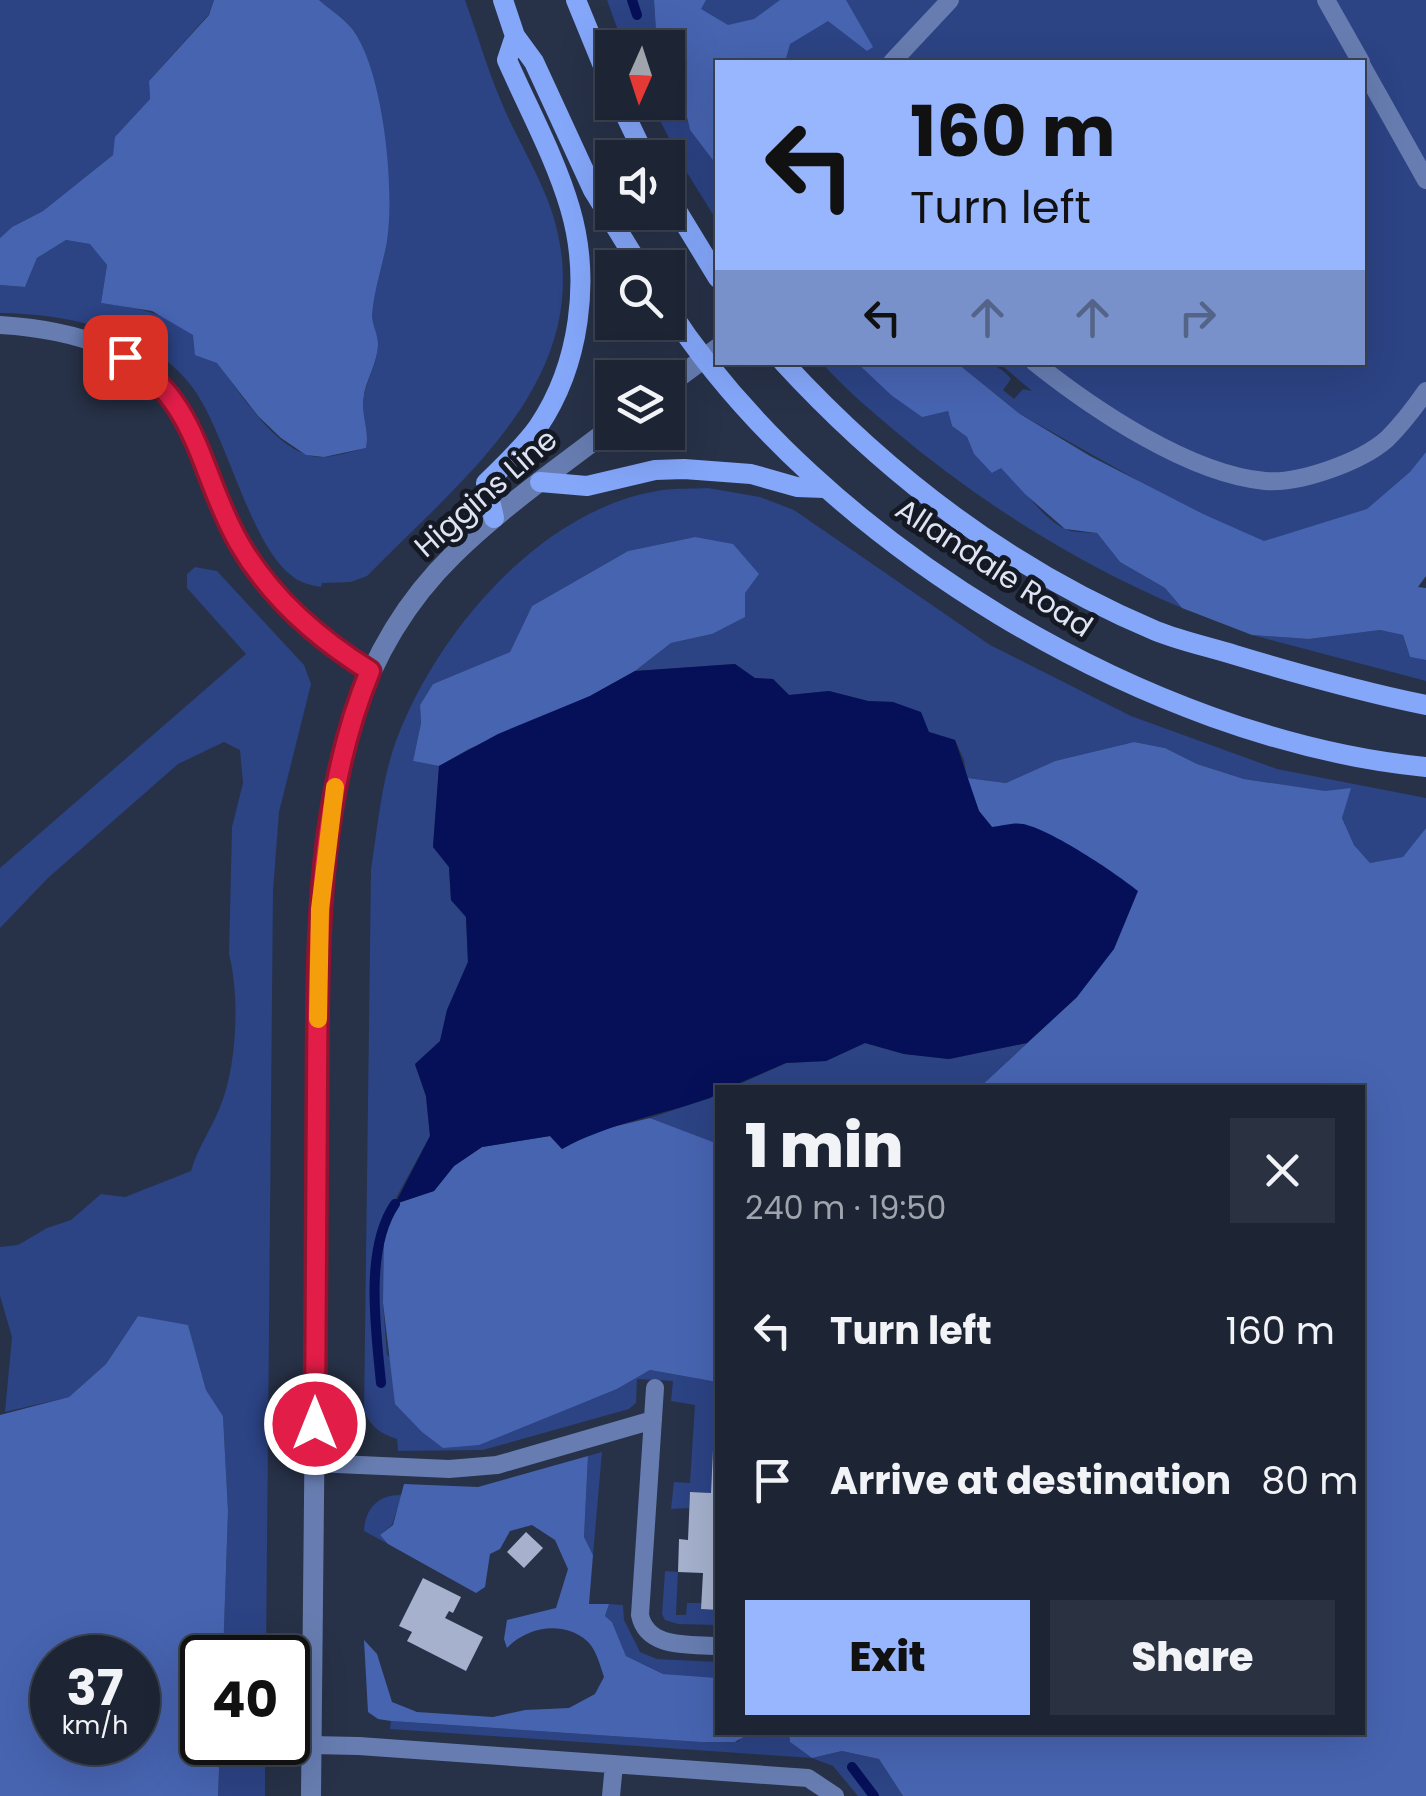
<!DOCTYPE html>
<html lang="en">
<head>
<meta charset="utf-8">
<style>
	:root { --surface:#1d2535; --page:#2a3141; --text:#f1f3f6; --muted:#a0a5ad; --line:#3b4250; --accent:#98b6fd }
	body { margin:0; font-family:Poppins,sans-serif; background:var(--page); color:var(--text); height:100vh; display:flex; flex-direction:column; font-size:38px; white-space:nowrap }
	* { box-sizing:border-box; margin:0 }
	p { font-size:32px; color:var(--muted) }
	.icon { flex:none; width:55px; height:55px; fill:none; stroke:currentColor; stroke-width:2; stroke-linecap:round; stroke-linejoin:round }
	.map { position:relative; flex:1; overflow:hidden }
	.details { position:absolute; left:715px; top:1085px; width:650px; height:650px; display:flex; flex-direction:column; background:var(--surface); border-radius:0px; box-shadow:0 10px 40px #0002,0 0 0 2px var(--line) }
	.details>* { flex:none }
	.hud { position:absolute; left:715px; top:60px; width:650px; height:305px; border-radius:0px; box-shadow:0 10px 40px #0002,0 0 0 2px var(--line); background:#98b6fd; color:#111; overflow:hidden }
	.needle { width:65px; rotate:183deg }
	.controls { position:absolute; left:595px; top:30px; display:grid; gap:20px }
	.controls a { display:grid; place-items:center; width:90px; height:90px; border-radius:0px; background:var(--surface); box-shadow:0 10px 40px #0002,0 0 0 2px var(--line); font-size:50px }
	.speed { position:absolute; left:30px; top:1635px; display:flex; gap:20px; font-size:50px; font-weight:700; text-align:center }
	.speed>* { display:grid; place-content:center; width:130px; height:130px; border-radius:50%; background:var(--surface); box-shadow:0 10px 40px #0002,0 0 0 2px var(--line); line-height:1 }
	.speed small { font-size:25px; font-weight:400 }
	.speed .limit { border:5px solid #111; border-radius:15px; background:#fff; color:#111 }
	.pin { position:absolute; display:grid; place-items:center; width:85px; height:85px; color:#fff; margin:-42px; border-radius:20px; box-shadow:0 5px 15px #0006 }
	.me { position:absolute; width:110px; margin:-55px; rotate:0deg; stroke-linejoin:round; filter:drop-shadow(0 0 8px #0008) }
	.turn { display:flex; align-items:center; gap:35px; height:210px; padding:0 30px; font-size:45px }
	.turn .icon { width:130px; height:130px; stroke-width:2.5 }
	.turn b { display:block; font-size:70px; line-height:85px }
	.lanes { display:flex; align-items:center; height:95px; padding:0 30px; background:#0003; justify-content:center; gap:50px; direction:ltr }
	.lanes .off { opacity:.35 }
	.round { display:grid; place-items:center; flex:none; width:105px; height:105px; border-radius:0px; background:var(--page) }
	.overview { display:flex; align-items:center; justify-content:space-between; height:170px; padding:0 30px }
	h1 { font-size:60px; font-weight:800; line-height:75px }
	.cta { display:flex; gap:20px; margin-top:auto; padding:20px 30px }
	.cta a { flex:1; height:115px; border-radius:0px; background:var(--accent); color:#111; font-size:40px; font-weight:800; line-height:115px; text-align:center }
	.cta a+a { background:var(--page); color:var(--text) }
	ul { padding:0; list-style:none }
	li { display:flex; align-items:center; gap:30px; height:150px; padding:0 30px }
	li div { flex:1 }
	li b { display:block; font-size:38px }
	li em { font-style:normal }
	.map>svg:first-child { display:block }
	.green { fill:#2c4384 }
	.forest { fill:#4764b1; fill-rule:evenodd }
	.water { fill:#051058 }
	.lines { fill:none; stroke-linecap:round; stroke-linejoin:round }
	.stream { stroke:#051058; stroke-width:10 }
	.building { fill:#a5b1cd }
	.service { stroke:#677db1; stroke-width:18 }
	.tertiary { stroke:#677db1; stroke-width:20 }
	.secondary { stroke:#85a7fa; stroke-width:20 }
	.route-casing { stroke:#92132f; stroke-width:25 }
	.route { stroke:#e11d48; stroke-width:18 }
	.slow { stroke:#f59e0b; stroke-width:18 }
	.labels { text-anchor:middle; stroke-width:10; stroke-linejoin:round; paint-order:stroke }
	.street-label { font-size:30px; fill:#dee4f3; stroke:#151923 }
</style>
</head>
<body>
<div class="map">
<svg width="1426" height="1796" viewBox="0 0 1426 1796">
	<rect width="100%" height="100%" fill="#273147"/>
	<path class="green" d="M0 0H214L209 14 149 81 150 99 116 137 113 155 43 211 12 227 0 238Z
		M319 0H465C477 33 487 68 501 101 516 138 539 173 552 212 603 372 466 475 367 576L351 582 322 583 321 587C311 585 300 583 292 576 249 543 228 437 193 388 151 330 67 314 0 313V285L25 287 37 258 66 240 91 244 107 265 101 303C135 308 168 312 195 336 229 368 268 455 321 457 335 457 352 451 366 448 370 430 360 412 364 395 367 380 378 361 378 344 378 337 373 329 372 322 369 296 381 271 386 247 395 201 382 68 353 30 345 19 329 9 319 0Z
		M607 0H654L657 47H624Z
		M684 0H1426V533L1279 600 1137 480 1020 414 957 363C979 363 996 360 1011 379L1003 390 1014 399 1023 389 1032 391 999 363 1362 362V62H718L680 93 690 130 717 164V221L686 171 651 103 668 102V66L677 86Z
		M822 363H857L891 395 948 411 952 426 967 437 974 454 993 473 1000 467C1023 484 1038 516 1065 529 1073 533 1087 532 1097 533L1120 562 1165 588 1182 608C1078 564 982 504 895 431 869 409 844 388 822 363Z
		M708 488 760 497 794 510 990 645 1131 716 1277 769 1426 798V828L1403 858 1370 863 1354 845 1342 818 1348 795 1244 779 1197 764 1165 748 1134 742 1055 761 1006 783 967 778 964 760 955 740 929 732 893 702 868 701 829 691 789 695 773 679 754 678 735 664 635 671 671 643 712 634 695 537 628 551 532 606 510 652 433 684 420 705 421 723 413 761 439 766 433 847 449 867 451 900 466 917 468 962 447 1010 440 1042 415 1065 426 1096 430 1136 384 1220 383 1303 387 1355 520 1427 617 1389 650 1370 717 1382V1428H714L711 1493 690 1492 689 1508 671 1509 674 1482 690 1483 695 1405 671 1401 673 1381 637 1379 636 1403 629 1409 483 1450 398 1451 397 1439C381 1434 371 1427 364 1411L371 869C378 826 381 782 396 741 436 633 541 508 662 490 677 488 693 489 708 488Z
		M195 567 217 571 304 665 311 684 279 812 273 891 266 1657H223L228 1511 223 1416 206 1390 188 1326 138 1316 106 1364 69 1397 5 1412 12 1337 0 1296V1247L18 1245 47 1228 71 1220 101 1194 125 1197 191 1171C198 1147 211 1130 220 1107 237 1066 240 997 229 954L232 827 243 783 240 750 224 742 178 764 48 878 0 928V868L246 654 187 588V574Z
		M1380 630 1403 635 1410 657 1426 660V681L1252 635 1309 639Z
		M865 1043 904 1054 949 1059 1027 1043 980 1087 731 1088 786 1063 826 1061Z
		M717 1094V1144L650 1118 709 1098Z
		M602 1452 593 1555 584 1537 588 1456Z
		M402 1495 392 1525 380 1535 388 1544 364 1531C365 1508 379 1494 402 1495Z
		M665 1571 678 1572 676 1615H686L687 1603H701V1609L717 1610V1625L678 1624 665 1620 662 1614Z
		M609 1604 623 1605 624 1620 640 1652 657 1659 717 1662V1680L663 1674 626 1656 612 1622 605 1616Z
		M391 1721 701 1742H738L744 1733H789L790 1742 812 1758 842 1751 879 1759 903 1796H858L833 1766 812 1758 390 1729Z
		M220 1743H265V1796H218Z"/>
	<path class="forest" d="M214 0H319C329 9 345 19 353 30 384 72 396 196 386 247 381 270 374 291 372 315 372 325 378 334 378 344 378 361 366 381 364 395 360 413 370 430 366 448L324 457 306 455 281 438 258 416 217 363 195 355 193 335 152 311 101 303 107 265 90 244 66 240 37 258 25 287 0 285V238L12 227 43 211 113 155 115 137 150 99 149 81 209 15Z
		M654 0H706L701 9 728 25 754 19 780 0H846L873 47 867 51 828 21 790 44 785 62H718L717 188 716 164 690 130 685 109 668 66V48L657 47Z
		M857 363H957L1020 414 1090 456 1203 514 1264 541 1367 509 1410 472 1426 452V576L1418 587 1426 588V660L1410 657 1403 635 1380 630 1309 639 1252 635 1182 608 1165 588 1120 562 1097 533 1065 529 1025 494 1001 468 992 473 974 454 967 437 952 426 948 411 922 417 891 395Z
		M695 537 733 544 759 574 745 593V617L712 634 671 643 635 671 590 696 469 749 439 766 413 761 421 723 420 705 433 684 510 652 532 606 628 551Z
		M1134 742 1165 748 1197 764 1244 779 1325 791 1351 788 1342 818 1354 845 1370 863 1403 857 1426 828V1796H903L879 1759 842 1751 812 1758 790 1742 789 1733 1362 1732V1088L980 1087 1077 997V852C1045 832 1030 822 992 827L979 811 967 778 1006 783 1055 761Z
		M650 1118 718 1144 717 1382 650 1370 617 1389 479 1445 443 1448 422 1432 395 1404 383 1303 384 1220 395 1204 434 1191 454 1166 482 1147 550 1136 562 1149 592 1132Z
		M138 1316 188 1325 206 1390 223 1416 228 1511 223 1657 202 1658V1742L220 1743 218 1796H0V1415L69 1397 106 1364ZM52 1658H138V1742H52Z
		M588 1456 584 1537 593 1555 589 1604H609L605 1616 612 1622 626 1656 663 1674 716 1678 718 1732 744 1733 745 1736 735 1742H701L391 1721 378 1719 368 1712 364 1640 377 1654 392 1702 417 1712 493 1717 525 1710 569 1708 595 1694 604 1677C600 1665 596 1649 587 1641 563 1620 527 1627 507 1648L504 1639 507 1620 556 1608 568 1569 555 1540 532 1525 510 1531 500 1549 490 1554 485 1587 476 1593 388 1544 380 1535 393 1525 404 1484 478 1487Z"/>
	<path class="water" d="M735 664 755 678 773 679 789 695 829 691 868 701 893 702 921 712 929 732 955 740 979 811 992 827C1001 826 1014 822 1023 824 1050 829 1116 873 1138 891L1114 949 1077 997 1027 1043 949 1059 904 1054 865 1043 826 1061 786 1063 730 1087 718 1088 717 1094 710 1098C661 1115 607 1124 562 1149L550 1136 482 1147 454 1166 434 1191 395 1204 430 1136 426 1096 415 1064 440 1041 447 1010 468 962 466 917 451 900 449 867 433 847 439 766 498 734 590 696 635 671Z"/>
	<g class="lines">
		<path class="stream" d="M632 0 637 15
			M381 1383C376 1330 364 1249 395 1204
			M852 1767 874 1796"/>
	</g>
	<path class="building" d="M714 1428H718V1610L701 1609 703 1573 678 1572 679 1539 688 1540 690 1492 711 1493Z
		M526 1532 543 1548 524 1568 507 1552Z
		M423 1578 461 1597 453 1613 449 1611 445 1618 483 1637 466 1671 407 1641 412 1632 399 1626Z"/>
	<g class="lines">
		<path class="service" d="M1326 0 1361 62
			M892 62 950 0
			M1362 66 1426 180
			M0 325C68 329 152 349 184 416 204 458 216 503 239 543 270 597 317 638 369 671
			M1034 362C1093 409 1189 474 1265 481 1299 484 1361 462 1387 439 1401 425 1415 407 1426 391
			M655 1388 640 1615C647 1649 689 1644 718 1646
			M315 1463 449 1469 497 1465 653 1420
			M311 1745 359 1746 808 1778 835 1796
			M611 1796 614 1764"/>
		<path class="tertiary" d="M668 385 718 348
			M311 1796 320 909C331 776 353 653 453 555 501 508 558 468 612 427"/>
		<path class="secondary" d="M503 0 515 36 534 62 593 190 641 268
			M576 0 612 88
			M619 102 646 158
			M668 196 718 278
			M668 308C820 542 1148 740 1426 767
			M783 362C888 476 1013 571 1156 631 1181 641 1209 647 1235 655 1298 674 1362 692 1426 705
			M540 482 587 486 655 470 684 469 751 474 797 487 824 488
			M494 518 486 483C504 465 523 448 538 427 580 365 591 279 570 208 555 157 528 108 507 60L515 36"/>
	</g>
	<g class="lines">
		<g class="route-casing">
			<path id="route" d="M125 357C199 401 200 475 239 543 270 597 317 638 370 671 315 804 318 948 317 1090 316 1201 316 1312 315 1424"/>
		</g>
		<use href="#route" class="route"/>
		<path class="slow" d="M318 1019 320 909 335 787"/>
	</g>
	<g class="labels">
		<g class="street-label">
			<text transform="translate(486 493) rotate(-41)" y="10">Higgins Line</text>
			<text transform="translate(994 568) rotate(33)" y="10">Allandale Road</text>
		</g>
	</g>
</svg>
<div class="controls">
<a><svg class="needle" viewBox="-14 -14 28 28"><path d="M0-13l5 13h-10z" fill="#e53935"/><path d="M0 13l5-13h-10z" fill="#a0a5ad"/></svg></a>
<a><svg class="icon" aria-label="sound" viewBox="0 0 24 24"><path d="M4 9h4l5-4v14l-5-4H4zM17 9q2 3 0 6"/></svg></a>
<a><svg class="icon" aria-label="search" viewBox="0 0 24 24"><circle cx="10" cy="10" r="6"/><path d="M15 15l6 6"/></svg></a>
<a><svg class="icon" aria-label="layers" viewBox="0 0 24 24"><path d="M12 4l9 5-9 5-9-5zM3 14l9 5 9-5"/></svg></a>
</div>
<div class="speed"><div>37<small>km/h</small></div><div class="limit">40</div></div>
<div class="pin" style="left:125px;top:357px;background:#d93025"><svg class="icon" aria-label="arrive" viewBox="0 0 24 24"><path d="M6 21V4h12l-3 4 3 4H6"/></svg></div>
<svg class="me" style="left:315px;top:1424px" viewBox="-20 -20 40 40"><circle r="17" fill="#e11d48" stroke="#fff" stroke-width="3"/><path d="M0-11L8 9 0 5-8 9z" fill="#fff"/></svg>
<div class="hud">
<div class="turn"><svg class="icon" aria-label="left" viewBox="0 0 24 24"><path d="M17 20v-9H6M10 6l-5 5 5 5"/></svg><div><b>160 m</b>Turn left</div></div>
<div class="lanes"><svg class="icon" aria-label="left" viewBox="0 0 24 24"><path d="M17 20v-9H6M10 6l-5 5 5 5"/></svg><svg class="icon off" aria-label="ahead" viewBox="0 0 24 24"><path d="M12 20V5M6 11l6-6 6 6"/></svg><svg class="icon off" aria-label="ahead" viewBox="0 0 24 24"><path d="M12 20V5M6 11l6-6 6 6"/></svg><svg class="icon off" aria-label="right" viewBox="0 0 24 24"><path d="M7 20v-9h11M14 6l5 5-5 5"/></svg></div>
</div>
<section class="details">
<div class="overview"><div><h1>1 min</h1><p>240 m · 19:50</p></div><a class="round"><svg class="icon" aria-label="close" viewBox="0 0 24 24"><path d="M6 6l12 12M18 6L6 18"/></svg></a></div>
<ul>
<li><svg class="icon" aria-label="left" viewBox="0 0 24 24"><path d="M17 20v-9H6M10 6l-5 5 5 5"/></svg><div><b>Turn left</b></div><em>160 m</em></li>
<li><svg class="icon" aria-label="arrive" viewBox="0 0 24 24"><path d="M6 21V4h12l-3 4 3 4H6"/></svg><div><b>Arrive at destination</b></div><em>80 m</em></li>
</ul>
<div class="cta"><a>Exit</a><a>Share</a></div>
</section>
</div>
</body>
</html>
